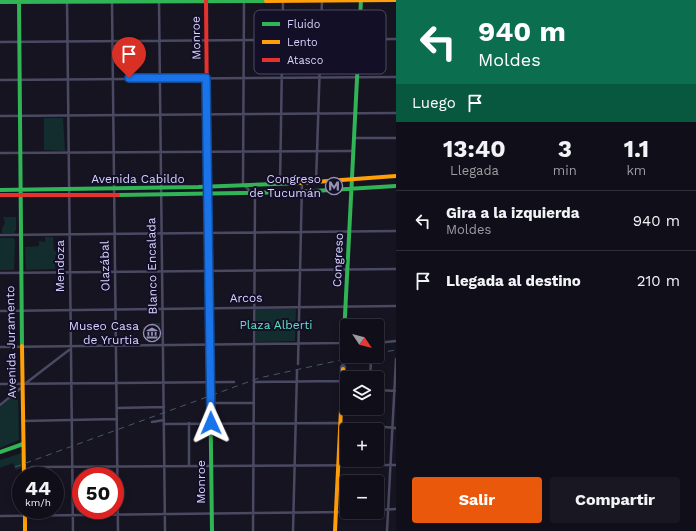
<!DOCTYPE html>
<html lang="es">
<head>
<meta charset="utf-8">
<style>
	:root { --surface:#100f19; --page:#191822; --text:#f1f3f6; --muted:#9c9ca2; --line:#302f38; --accent:#ea580c }
	body { margin:0; font-family:"Work Sans",sans-serif; background:var(--page); color:var(--text); height:100vh; display:flex; flex-direction:column; font-size:15px; white-space:nowrap }
	* { box-sizing:border-box; margin:0 }
	p { font-size:13px; color:var(--muted) }
	.icon { flex:none; width:22px; height:22px; fill:none; stroke:currentColor; stroke-width:2; stroke-linecap:round; stroke-linejoin:round }
	.map { position:relative; flex:1; overflow:hidden }
	.panel { display:flex; flex-direction:column; background:var(--surface); width:300px }
	.panel>* { flex:none }
	.hud { background:#0b6e4f; color:#fff; overflow:hidden }
	.needle { width:26px; rotate:125deg }
	.controls { position:absolute; left:340px; top:319px; display:grid; gap:8px }
	.controls a { display:grid; place-items:center; width:44px; height:44px; border-radius:4px; background:var(--surface); box-shadow:0 2px 6px #0003,0 0 0 1px var(--line); font-size:20px }
	.speed { position:absolute; left:12px; top:467px; display:flex; gap:8px; font-size:20px; font-weight:700; text-align:center }
	.speed>* { display:grid; place-content:center; width:52px; height:52px; border-radius:50%; background:var(--surface); box-shadow:0 2px 6px #0003,0 0 0 1px var(--line); line-height:1 }
	.speed small { font-size:10px; font-weight:400 }
	.speed .limit { border:6px solid #d22; background:#fff; color:#111 }
	.pin { position:absolute; display:grid; place-items:center; width:34px; height:34px; color:#fff; margin:-41px -17px; border-radius:50% 50% 50% 0; rotate:-45deg; box-shadow:0 0 4px #0007 }
	.pin .icon { rotate:45deg }
	.me { position:absolute; width:44px; margin:-22px; rotate:359deg; stroke-linejoin:round; filter:drop-shadow(0 0 3px #0008) }
	.turn { display:flex; align-items:center; gap:14px; height:84px; padding:0 16px; font-size:18px }
	.turn .icon { width:52px; height:52px; stroke-width:2.5 }
	.turn b { display:block; font-size:28px; line-height:34px }
	.then { display:flex; align-items:center; height:38px; padding:0 16px; background:#0003; gap:8px; font-size:15px }
	.eta { display:flex; justify-content:space-evenly; align-items:center; height:68px; text-align:center }
	.eta b { font-size:24px; font-weight:700; line-height:28px }
	.button { display:flex; gap:8px; margin-top:auto; padding:8px 16px }
	.button a { flex:1; height:46px; border-radius:4px; background:var(--accent); color:#fff; font-size:16px; font-weight:700; line-height:46px; text-align:center }
	.button a+a { background:var(--page); color:var(--text) }
	ul { padding:0; list-style:none }
	li { display:flex; align-items:center; gap:12px; height:60px; padding:0 16px; border-top:1px solid var(--line) }
	li div { flex:1 }
	li b { display:block; font-size:15px }
	li em { font-style:normal }
	main { display:flex; flex:1; min-height:0 }
	.map>svg:first-child { display:block }
	.green { fill:#132c2d }
	.lines { fill:none; stroke-linecap:round; stroke-linejoin:round }
	.secondary-tunnel { stroke:#333142; stroke-width:4; stroke-dasharray:4 2; stroke-linecap:butt }
	.street { stroke:#4a4962; stroke-width:2.5 }
	.fast { stroke:#30b455; stroke-width:4 }
	.slow { stroke:#ff9f0a; stroke-width:4 }
	.jam { stroke:#e5322d; stroke-width:4 }
	.rail { stroke:#43596b; stroke-width:1; stroke-dasharray:6 5; stroke-linecap:butt }
	.route-casing { stroke:#114b97; stroke-width:10 }
	.route { stroke:#1a73e8; stroke-width:7 }
	.labels { text-anchor:middle; stroke-width:4; stroke-linejoin:round; paint-order:stroke }
	.street-label { font-size:12px; fill:#d9d4ff; stroke:#130f26 }
	.poi-label { font-size:12px; fill:#d9d4ff; stroke:#130f26; text-anchor:end }
	.park-label { font-size:12px; fill:#5fe0c0; stroke:#130f26 }
	.key { fill:#130f26; stroke:#4e4a67; stroke-width:1 }
	.key-label { font-size:11px; fill:#d9d4ff }
</style>
</head>
<body>
<main>
<div class="map">
<svg width="396" height="531" viewBox="0 0 396 531">
	<rect width="100%" height="100%" fill="#161421"/>
	<path class="green" d="M44 118H63L65 151 44 150Z
		M3 217H16V230L14 233H2V228L5 223Z
		M45 237H53L54 251H60V255H55V269L26 270 25 247 39 246V241L45 242Z
		M0 238H13L15 240 14 270H0Z
		M256 309H296L295 341 256 342Z
		M152 323H160V335H158V338H155L154 335 149 337V332H143V327H152Z
		M16 394 18 395 19 440 0 448V407Z
		M22 453 23 467 16 470 13 463 0 468V460Z"/>
	<g class="lines">
		<path class="secondary-tunnel" d="M343 368V355"/>
		<path class="street" d="M67 0 73 531
			M244 0 243 184 255 196 253 531
			M159 1 165 531
			M112 2 118 531
			M0 42 396 39
			M0 80 396 77
			M0 116 396 113
			M355 138H396
			M0 153 353 151
			M316 183 322 0
			M280 184 283 1
			M0 235 396 231
			M0 273 396 269
			M0 311 396 306
			M345 335 347 343
			M377 343 396 341
			M0 347 341 343 342 341
			M298 364 302 183
			M343 365 345 367 341 403V367Z
			M370 378 371 361
			M254 382 340 381
			M26 383 69 350
			M0 384 234 382
			M377 390 396 391
			M211 403H254
			M0 405 21 388
			M117 408 164 407
			M23 421 117 419
			M152 422 164 420
			M189 423V466
			M164 424 336 423 396 428
			M24 471 32 467 396 465
			M377 510 396 509
			M0 516 347 512
			M293 531 297 371
			M387 531 396 359"/>
		<path class="fast" d="M0 2 266 1
			M19 2 22 346
			M0 190 198 187 301 183
			M118 195 297 192 396 186
			M209 289 212 531
			M343 355 361 0
			M0 452 23 444"/>
		<path class="slow" d="M266 1 396 0
			M207 113 209 289
			M301 183 396 176
			M22 346 24 476
			M25 510V531
			M335 531 343 369"/>
		<path class="jam" d="M206 0 207 113
			M0 195H118"/>
		<path class="rail" d="M377 353 396 350
			M15 467 259 378 359 356"/>
	</g>
	<g class="lines">
		<g class="route-casing">
			<path id="route" d="M129 78H206L211 423"/>
		</g>
		<use href="#route" class="route"/>
	</g>
	<defs>
		<g id="metro-ring" transform="scale(0.9)"><circle r="9.5" fill="#130f26" stroke="#9591b1" stroke-width="1.5"/><path d="M-5.5 5V-5H-3L0 0L3-5H5.5V5H3V-.5L0 4L-3-.5V5Z" fill="#9591b1"/></g>
		<g id="museum-ring" transform="scale(0.9)"><circle r="9.5" fill="#130f26" stroke="#9591b1" stroke-width="1.5"/><path d="M0-6L6-3V-2H-6V-3ZM-5-1h2V3h-2ZM-1-1h2V3h-2ZM3-1h2V3H3ZM-6 4H6V6H-6Z" fill="#9591b1"/></g>
	</defs>
	<g fill-rule="evenodd">
		<use href="#metro-ring" x="334" y="186"/>
		<use href="#museum-ring" x="152" y="333"/>
	</g>
	<g class="labels">
		<g class="street-label">
			<text transform="translate(196 38) rotate(-91)" y="4">Monroe</text>
			<text x="138" y="183">Avenida Cabildo</text>
			<text transform="translate(338 260) rotate(-88)" y="4">Congreso</text>
			<text transform="translate(60 266) rotate(-90)" y="4">Mendoza</text>
			<text transform="translate(105 266) rotate(-91)" y="4">Olazábal</text>
			<text transform="translate(152 266) rotate(-91)" y="4">Blanco Encalada</text>
			<text transform="translate(246 298) rotate(-1)" y="4">Arcos</text>
			<text transform="translate(11 342) rotate(-91)" y="4">Avenida Juramento</text>
			<text transform="translate(201 482) rotate(-90)" y="4">Monroe</text>
		</g>
		<g class="poi-label">
			<text x="321" y="183">Congreso<tspan x="321" dy="14">de Tucumán</tspan></text>
			<text x="139" y="330">Museo Casa<tspan x="139" dy="14">de Yrurtia</tspan></text>
		</g>
		<g class="park-label">
			<text x="276" y="329">Plaza Alberti</text>
		</g>
	</g>
	<rect x="254" y="10" width="132" height="64" rx="6" class="key"/>
	<rect x="262" y="22" width="18" height="4" fill="#30b455"/>
	<rect x="262" y="40" width="18" height="4" fill="#ff9f0a"/>
	<rect x="262" y="58" width="18" height="4" fill="#e5322d"/>
	<g class="key-label">
		<text x="287" y="28">Fluido</text>
		<text x="287" y="46">Lento</text>
		<text x="287" y="64">Atasco</text>
	</g>
</svg>
<div class="controls">
<a><svg class="needle" viewBox="-14 -14 28 28"><path d="M0-13l5 13h-10z" fill="#e53935"/><path d="M0 13l5-13h-10z" fill="#9c9ca2"/></svg></a>
<a><svg class="icon" aria-label="layers" viewBox="0 0 24 24"><path d="M12 4l9 5-9 5-9-5zM3 14l9 5 9-5"/></svg></a>
<a>+</a>
<a>−</a>
</div>
<div class="speed"><div>44<small>km/h</small></div><div class="limit">50</div></div>
<div class="pin" style="left:129px;top:78px;background:#d93025"><svg class="icon" aria-label="arrive" viewBox="0 0 24 24"><path d="M6 21V4h12l-3 4 3 4H6"/></svg></div>
<svg class="me" style="left:211px;top:423px" viewBox="-20 -20 40 40"><path d="M0-17L14 15 0 8-14 15z" fill="#1a73e8" stroke="#fff" stroke-width="4"/></svg>
</div>
<section class="panel">
<div class="hud">
<div class="turn"><svg class="icon" aria-label="left" viewBox="0 0 24 24"><path d="M17 20v-9H6M10 6l-5 5 5 5"/></svg><div><b>940 m</b>Moldes</div></div>
<div class="then">Luego<svg class="icon" aria-label="arrive" viewBox="0 0 24 24"><path d="M6 21V4h12l-3 4 3 4H6"/></svg></div>
</div>
<div class="eta">
<div><b>13:40</b><p>Llegada</p></div>
<div><b>3</b><p>min</p></div>
<div><b>1.1</b><p>km</p></div>
</div>
<ul>
<li><svg class="icon" aria-label="left" viewBox="0 0 24 24"><path d="M17 20v-9H6M10 6l-5 5 5 5"/></svg><div><b>Gira a la izquierda</b><p>Moldes</p></div><em>940 m</em></li>
<li><svg class="icon" aria-label="arrive" viewBox="0 0 24 24"><path d="M6 21V4h12l-3 4 3 4H6"/></svg><div><b>Llegada al destino</b></div><em>210 m</em></li>
</ul>
<div class="button"><a>Salir</a><a>Compartir</a></div>
</section>
</main>
</body>
</html>
